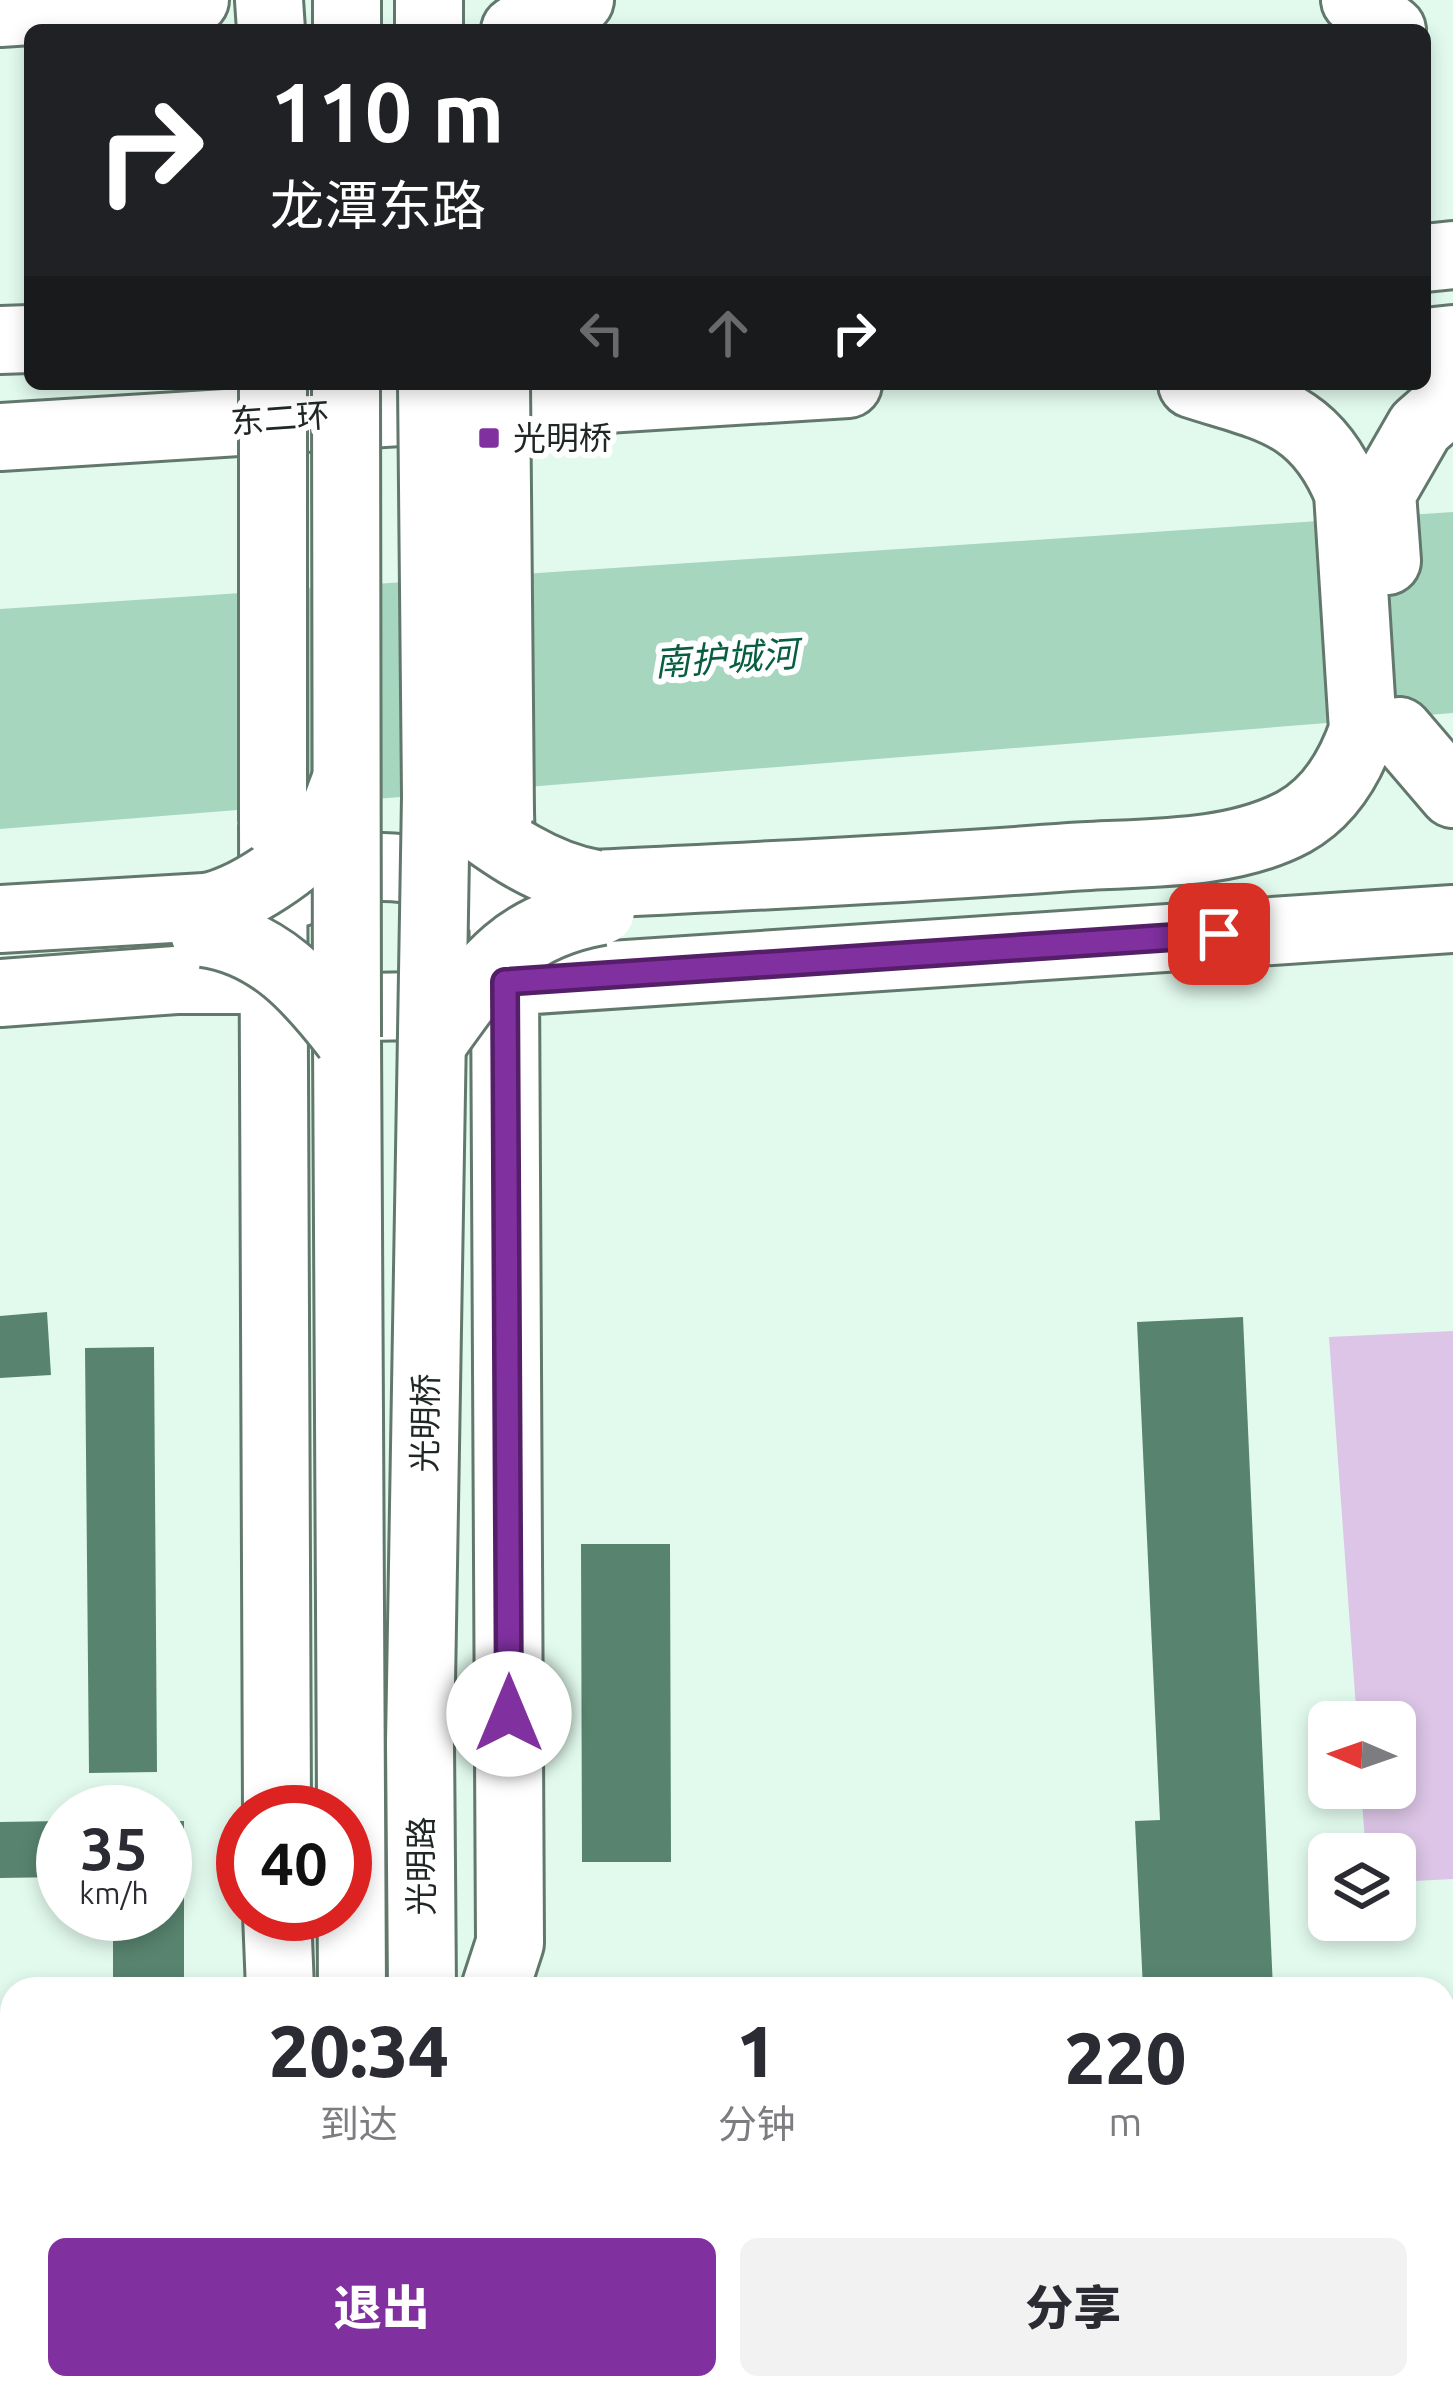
<!DOCTYPE html>
<html lang="zh">
<head>
<meta charset="utf-8">
<style>
	:root { --surface:#fff; --page:#f2f2f3; --text:#2b2b33; --muted:#7c7c81; --accent:#8130a0 }
	body { margin:0; font-family:Ubuntu,"Noto Sans SC",sans-serif; background:var(--page); color:var(--text); height:100vh; display:flex; flex-direction:column; font-size:45px; white-space:nowrap }
	* { box-sizing:border-box; margin:0 }
	p { font-size:39px; color:var(--muted) }
	.icon { flex:none; width:66px; height:66px; fill:none; stroke:currentColor; stroke-width:2; stroke-linecap:round; stroke-linejoin:round }
	.map { position:relative; flex:1; overflow:hidden }
	.details { position:absolute; left:0px; top:1977px; width:1455px; height:423px; display:flex; flex-direction:column; background:var(--surface); border-radius:36px 36px 0 0; box-shadow:0 6px 18px #0003 }
	.details>* { flex:none }
	.top-card { position:absolute; left:24px; top:24px; width:1407px; height:366px; border-radius:18px; box-shadow:0 6px 18px #0003; background:#202124; color:#fff; overflow:hidden }
	.needle { width:78px; rotate:272deg }
	.fabs { position:absolute; left:1308px; top:1701px; display:grid; gap:24px }
	.fabs a { display:grid; place-items:center; width:108px; height:108px; border-radius:18px; background:var(--surface); box-shadow:0 6px 18px #0003; font-size:60px }
	.speed { position:absolute; left:36px; top:1785px; display:flex; gap:24px; font-size:60px; font-weight:700; text-align:center }
	.speed>* { display:grid; place-content:center; width:156px; height:156px; border-radius:50%; background:var(--surface); box-shadow:0 6px 18px #0003; line-height:1 }
	.speed small { font-size:30px; font-weight:400 }
	.speed .limit { border:18px solid #d22; background:#fff; color:#111 }
	.pin { position:absolute; display:grid; place-items:center; width:102px; height:102px; color:#fff; margin:-51px; border-radius:24px; box-shadow:0 6px 18px #0006 }
	.me { position:absolute; width:132px; margin:-66px; rotate:0deg; stroke-linejoin:round; filter:drop-shadow(0 0 9px #0008) }
	.turn { display:flex; align-items:center; gap:42px; height:252px; padding:0 48px; font-size:54px }
	.turn .icon { width:156px; height:156px; stroke-width:2.5 }
	.turn b { display:block; font-size:84px; line-height:102px }
	.lanes { display:flex; align-items:center; height:114px; padding:0 48px; background:#0003; justify-content:center; gap:60px; direction:ltr }
	.lanes .off { opacity:.35 }
	.eta { display:flex; justify-content:space-evenly; align-items:center; height:204px; text-align:center }
	.eta b { font-size:72px; font-weight:800; line-height:84px }
	.cta { display:flex; gap:24px; margin-top:auto; padding:24px 48px }
	.cta a { flex:1; height:138px; border-radius:18px; background:var(--accent); color:#fff; font-size:48px; font-weight:800; line-height:138px; text-align:center }
	.cta a+a { background:var(--page); color:var(--text) }
	.map>svg:first-child { display:block }
	.green { fill:#dcc5e6 }
	.water { fill:#a7d6bf }
	.building { fill:#58846f }
	.lines { fill:none; stroke-linecap:round; stroke-linejoin:round }
	.secondary-casing { stroke:#63786d; stroke-width:72 }
	.highway-casing { stroke:#63786d; stroke-width:72 }
	.secondary { stroke:#fff; stroke-width:66 }
	.highway { stroke:#fff; stroke-width:66 }
	.secondary-bridge-casing { stroke:#63786d; stroke-width:72; stroke-linecap:butt }
	.highway-bridge-casing { stroke:#63786d; stroke-width:72; stroke-linecap:butt }
	.secondary-bridge { stroke:#fff; stroke-width:66 }
	.highway-bridge { stroke:#fff; stroke-width:66 }
	.route-casing { stroke:#541f68; stroke-width:30 }
	.route { stroke:#8130a0; stroke-width:21 }
	.poi-dot { fill:#8130a0; stroke:#fff; stroke-width:4.5 }
	.labels { text-anchor:middle; stroke-width:12; stroke-linejoin:round; paint-order:stroke }
	.street-label { font-size:33px; fill:#202824; stroke:#fff }
	.poi-label { font-size:33px; fill:#202824; stroke:#fff; text-anchor:start }
	.water-label { font-size:36px; font-style:italic; fill:#075e41; stroke:#fff }
</style>
</head>
<body>
<div class="map">
<svg width="1453" height="2399" viewBox="0 0 1453 2399">
	<rect width="100%" height="100%" fill="#e2faee"/>
	<path class="green" d="M1453 1331V1879L1395 1882V1854H1366L1361 1788H1395V1722H1357L1329 1337Z
		M693 2388H1144L1145 2399H694Z"/>
	<path class="water" d="M1453 512V713L0 829V609Z"/>
	<path class="building" d="M47 1312 51 1375 0 1378V1316Z
		M1243 1317 1273 1989H1143L1135 1821 1160 1820 1137 1322Z
		M154 1347 157 1772 89 1773 85 1348Z
		M581 1544H670L671 1862H582Z
		M63 1821V1877L0 1878V1822Z
		M165 1821H184V1989H113V1914H165Z
		M1443 2040H1453V2111L1443 2112Z
		M100 2388H174V2399H100Z
		M551 2388H642V2399H551Z
		M1185 2388H1321V2399H1185Z"/>
	<g class="lines">
		<g class="secondary-casing">
			<path id="secondary" d="M269 0 271 30
				M429 0V30
				M347 30V0
				M273 826 277 1812
				M298 893C351 854 436 861 486 901
				M0 993 176 980H272L305 1002 366 1007 470 1005 505 982 1453 919
				M347 1037 352 1989
				M420 1743 422 1989
				M277 1914 280 1989
				M495 1989 510 1943 505 982 500 812
				M354 2388V2399
				M423 2399V2388"/>
		</g>
		<g class="highway-casing">
			<path id="highway" d="M1355 0 1392 30
				M0 13 195 0
				M515 30 550 7 580 0
				M1425 258 1453 255
				M0 340 30 339
				M1425 342 1453 339
				M0 437 848 384
				M1387 561 1382 493 1420 427 1453 398
				M1399 731 1453 794
				M596 884C754 876 912 869 1070 857 1142 852 1229 857 1294 822 1330 802 1350 768 1363 730L1348 493C1315 412 1266 408 1192 384
				M0 919 205 907"/>
		</g>
		<use href="#secondary" class="secondary"/>
		<use href="#highway" class="highway"/>
		<g class="secondary-bridge-casing">
			<path id="secondary-bridge" d="M346 384 347 1037
				M496 384 500 812
				M273 822V384
				M420 1743 436 796 432 384"/>
		</g>
		<g class="highway-bridge-casing">
			<path id="highway-bridge" d="M436 796C487 833 533 873 596 884
				M205 907C240 903 301 861 323 832 333 819 339 796 346 780
				M204 933C269 942 309 988 347 1037
				M432 1044C483 973 510 927 601 911"/>
		</g>
		<use href="#secondary-bridge" class="secondary-bridge"/>
		<use href="#highway-bridge" class="highway-bridge"/>
	</g>
	<g class="lines">
		<g class="route-casing">
			<path id="route" d="M509 1714 505 982 1219 934"/>
		</g>
		<use href="#route" class="route"/>
	</g>
	<rect class="poi-dot" x="477" y="426" width="24" height="24" rx="6"/>
	<g class="labels">
		<g class="street-label">
			<text transform="translate(280 418) rotate(-4)" y="12">东二环</text>
			<text transform="translate(425 1423) rotate(-89)" y="12">光明桥</text>
			<text transform="translate(421 1866) rotate(-90)" y="12">光明路</text>
		</g>
		<g class="poi-label">
			<text x="513" y="450">光明桥</text>
		</g>
		<g class="water-label">
			<text transform="translate(726 658) rotate(-4)" y="13">南护城河</text>
		</g>
	</g>
</svg>
<div class="fabs">
<a><svg class="needle" viewBox="-14 -14 28 28"><path d="M0-13l5 13h-10z" fill="#e53935"/><path d="M0 13l5-13h-10z" fill="#7c7c81"/></svg></a>
<a><svg class="icon" aria-label="layers" viewBox="0 0 24 24"><path d="M12 4l9 5-9 5-9-5zM3 14l9 5 9-5"/></svg></a>
</div>
<div class="speed"><div>35<small>km/h</small></div><div class="limit">40</div></div>
<div class="pin" style="left:1219px;top:934px;background:#d93025"><svg class="icon" aria-label="arrive" viewBox="0 0 24 24"><path d="M6 21V4h12l-3 4 3 4H6"/></svg></div>
<svg class="me" style="left:509px;top:1714px" viewBox="-20 -20 40 40"><circle r="19" fill="#fff"/><path d="M0-13L10 11 0 6-10 11z" fill="#8130a0"/></svg>
<div class="top-card">
<div class="turn"><svg class="icon" aria-label="right" viewBox="0 0 24 24"><path d="M7 20v-9h11M14 6l5 5-5 5"/></svg><div><b>110 m</b>龙潭东路</div></div>
<div class="lanes"><svg class="icon off" aria-label="left" viewBox="0 0 24 24"><path d="M17 20v-9H6M10 6l-5 5 5 5"/></svg><svg class="icon off" aria-label="ahead" viewBox="0 0 24 24"><path d="M12 20V5M6 11l6-6 6 6"/></svg><svg class="icon" aria-label="right" viewBox="0 0 24 24"><path d="M7 20v-9h11M14 6l5 5-5 5"/></svg></div>
</div>
<section class="details">
<div class="eta">
<div><b>20:34</b><p>到达</p></div>
<div><b>1</b><p>分钟</p></div>
<div><b>220</b><p>m</p></div>
</div>
<div class="cta"><a>退出</a><a>分享</a></div>
</section>
</div>
</body>
</html>
